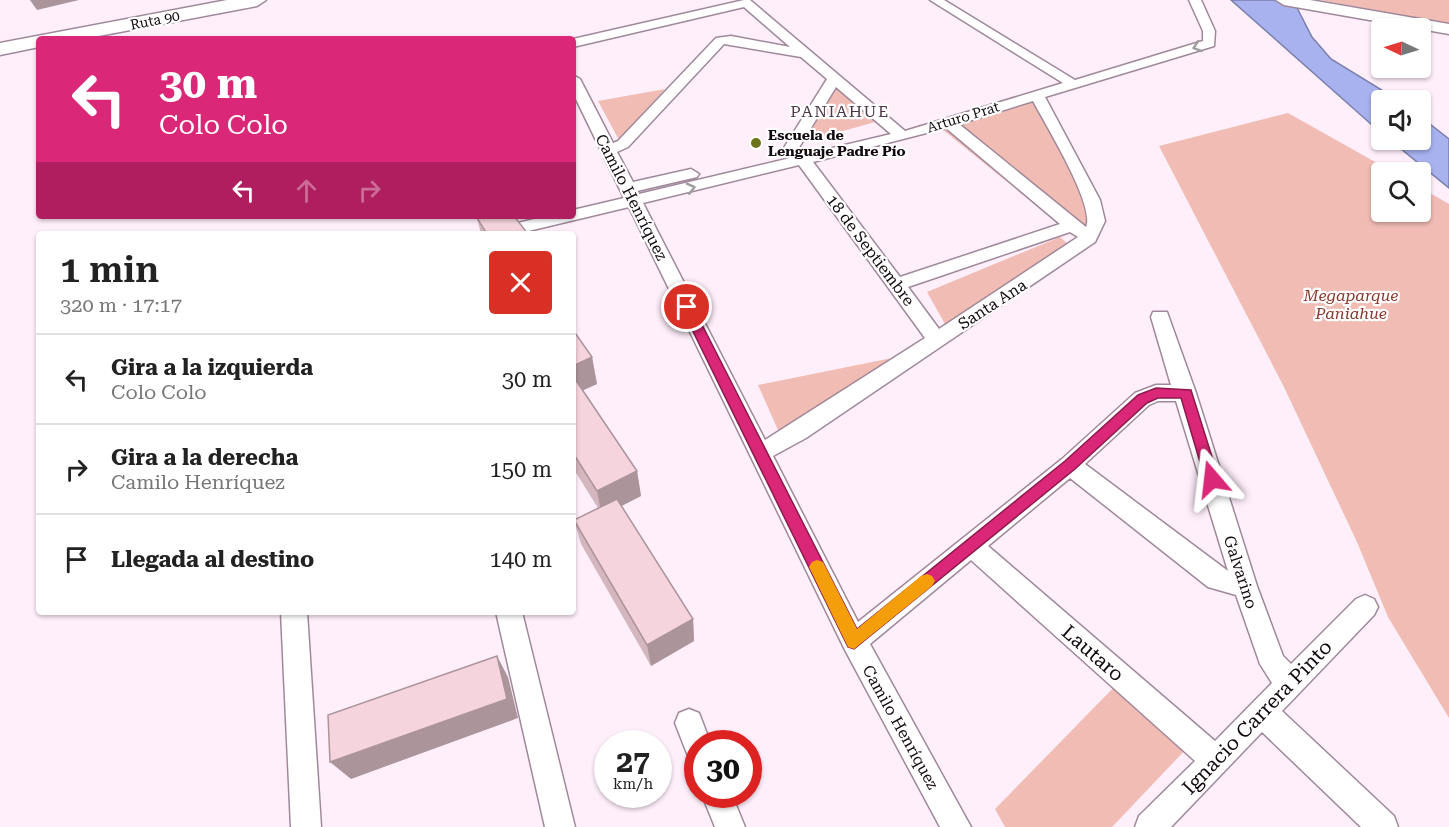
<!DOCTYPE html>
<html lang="es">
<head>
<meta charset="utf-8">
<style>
	:root { --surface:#fff; --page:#f2f2f2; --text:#222; --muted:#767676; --line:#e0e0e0 }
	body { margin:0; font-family:"Roboto Serif",serif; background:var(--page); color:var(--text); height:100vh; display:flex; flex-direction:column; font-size:22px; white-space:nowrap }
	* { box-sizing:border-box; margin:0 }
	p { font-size:20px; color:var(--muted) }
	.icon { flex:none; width:33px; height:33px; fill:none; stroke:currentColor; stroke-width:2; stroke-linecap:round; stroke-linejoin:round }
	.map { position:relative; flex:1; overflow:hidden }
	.details { position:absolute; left:36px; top:231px; width:540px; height:384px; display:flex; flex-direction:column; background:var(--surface); border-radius:6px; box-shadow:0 2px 4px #0004 }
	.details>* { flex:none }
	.guide { position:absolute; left:36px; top:36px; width:540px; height:183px; border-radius:6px; box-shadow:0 2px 4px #0004; background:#db2777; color:#fff; overflow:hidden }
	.needle { width:39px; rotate:274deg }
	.tools { position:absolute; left:1371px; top:18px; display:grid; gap:12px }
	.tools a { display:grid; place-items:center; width:60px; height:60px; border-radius:6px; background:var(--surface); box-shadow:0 2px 4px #0004; font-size:30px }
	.speed { position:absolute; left:594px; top:730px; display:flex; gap:12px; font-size:30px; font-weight:700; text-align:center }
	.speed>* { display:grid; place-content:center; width:78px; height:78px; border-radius:50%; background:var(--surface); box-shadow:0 2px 4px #0004; line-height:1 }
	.speed small { font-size:15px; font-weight:400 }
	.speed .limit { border:9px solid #d22; background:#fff; color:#111 }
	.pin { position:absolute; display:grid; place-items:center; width:51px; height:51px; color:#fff; margin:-26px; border:3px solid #fff; border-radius:50%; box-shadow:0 2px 6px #0007 }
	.me { position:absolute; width:66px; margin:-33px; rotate:343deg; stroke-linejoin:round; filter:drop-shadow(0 0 4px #0008) }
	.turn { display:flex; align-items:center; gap:21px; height:126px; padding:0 24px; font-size:27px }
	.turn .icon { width:78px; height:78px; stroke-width:2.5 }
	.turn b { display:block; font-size:42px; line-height:51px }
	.lanes { display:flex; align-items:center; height:57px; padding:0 24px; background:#0003; justify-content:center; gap:30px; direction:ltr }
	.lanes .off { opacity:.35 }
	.round { display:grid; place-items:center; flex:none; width:63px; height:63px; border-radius:6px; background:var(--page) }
	.head { display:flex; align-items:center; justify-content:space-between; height:102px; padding:0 24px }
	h1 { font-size:36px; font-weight:600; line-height:45px }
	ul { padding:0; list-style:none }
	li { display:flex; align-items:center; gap:18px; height:90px; padding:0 24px; border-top:2px solid var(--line) }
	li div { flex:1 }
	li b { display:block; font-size:22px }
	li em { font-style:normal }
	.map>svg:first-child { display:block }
	.green { fill:#f0bcb4 }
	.water { fill:#a8b2ee; stroke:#7b7fab; stroke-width:1.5 }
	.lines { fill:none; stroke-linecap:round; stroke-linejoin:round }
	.minor-casing { stroke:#a0889b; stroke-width:3 }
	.tertiary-casing { stroke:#a0889b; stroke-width:3 }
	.primary-casing { stroke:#a0889b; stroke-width:3 }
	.minor { fill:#fff; fill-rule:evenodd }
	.tertiary { fill:#fff; fill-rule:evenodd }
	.primary { fill:#fff; fill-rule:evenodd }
	.wall { fill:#d4b6be }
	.shaded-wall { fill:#ac949b }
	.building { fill:#f6d4dd; stroke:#ac949b; stroke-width:1.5 }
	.oneway { stroke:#a09d9f }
	.route { fill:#db2777; stroke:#8e194d; stroke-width:1.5 }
	.slow { fill:#f59e0b }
	.poi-dot { fill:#6d731b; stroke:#fff; stroke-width:2 }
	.labels { text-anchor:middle; stroke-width:4.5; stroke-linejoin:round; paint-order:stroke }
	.far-street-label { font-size:14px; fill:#11090f; stroke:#fff }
	.far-poi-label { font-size:14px; font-weight:bold; fill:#11090f; stroke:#fff; text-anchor:start }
	.far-quarter-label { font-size:16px; letter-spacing:1.5px; fill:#4d3849; stroke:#fff }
	.street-label { font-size:16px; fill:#11090f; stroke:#fff }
	.park-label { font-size:16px; font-style:italic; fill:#8a362c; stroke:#fff }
	.near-street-label { font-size:20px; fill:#11090f; stroke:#fff }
</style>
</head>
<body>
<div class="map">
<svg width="1449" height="827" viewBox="0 0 1449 827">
	<rect width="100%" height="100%" fill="#ffeffb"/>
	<path class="green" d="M1320 0H1449V24Z
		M838 86 875 122 804 142Z
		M665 89 619 140 598 101Z
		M1037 95 1092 200 1086 246 942 129Z
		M1288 113 1393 172H1382V212H1420L1421 188 1449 204V718L1388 617 1357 542 1283 385 1159 146Z
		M1060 237 1068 244 945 324 927 292Z
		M897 357 798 432 778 430 758 385Z
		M1120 681 1190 745 1112 827H1005L995 809Z"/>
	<path class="water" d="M1231 0H1293L1312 37 1331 59 1398 100H1382L1381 133Z
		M1421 117 1449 139V188L1390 140H1420Z"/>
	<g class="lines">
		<g class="minor-casing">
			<path id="minor" d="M744 0H750L905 131 1063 83 930 0H944L1075 80 1203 41V31L1189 0H1201L1215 31 1214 46 1045 97 1100 200 1105 221 1095 242 806 438 773 456 858 622 1062 459 1135 393 1156 385H1171L1151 317 1153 312H1167L1196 393 1257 586 1283 656 1291 664 1356 599 1365 595 1374 599 1378 607 1374 615 1282 711 1394 816 1398 827H1361L1262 732 1171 827H1135L1139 816 1195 761 971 560 870 644 971 827H940L845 650 629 207 516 234H485L488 230 547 216H573V210L624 198 573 93V75L580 79 613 143 618 141 716 38 731 36 790 47 744 7 573 47V39ZM724 44 801 57 827 79 782 151 785 154H795L836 87 891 134 639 194 637 191 697 177 699 174 691 169 633 182 617 152 628 147ZM1033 101C1045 124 1096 206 1086 227L959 124ZM946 128 1060 224 900 277 813 162ZM799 165 925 338 765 440 643 203ZM1070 232 1078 237 939 329 908 287ZM1158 401H1176L1228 571 1085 464 1149 405ZM1070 478 1208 587 1236 595 1260 664 1272 683 1215 741 988 546Z
				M281 612H307L321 827H291Z
				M496 612H522L575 827H545Z
				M689 709 699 713 711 744H698V760L688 756 675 723 679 713Z
				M702 795H732L745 827H715Z"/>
		</g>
		<g class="tertiary-casing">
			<path id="tertiary" d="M1276 0H1310L1449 24V34L1284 5Z"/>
		</g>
		<g class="primary-casing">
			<path id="primary" d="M227 0H266L257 6 83 39H39V47L0 55V43Z"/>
		</g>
		<use href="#minor" class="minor"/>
		<use href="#tertiary" class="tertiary"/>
		<use href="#primary" class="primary"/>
	</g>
	<path class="wall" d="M477 218 528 234H481Z
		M573 330 592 357 597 384 583 390 637 471 641 496 621 506 693 619 694 641 651 666 581 544 574 520 598 508 573 468Z"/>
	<path class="shaded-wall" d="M30 0H79L37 10Z
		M592 357 597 384 573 395V366Z
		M637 471 641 496 602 516 597 491Z
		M693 619 694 641 651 666 647 645Z
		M497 656 508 677 518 718 351 779 330 762Z"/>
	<path class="building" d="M485 216H514L528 234H487L477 218Z
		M573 330 592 357 573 366Z
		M575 379 637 471 597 491 573 453V380Z
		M617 499 693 619 647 645 574 520Z
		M497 656 507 699 330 762 328 715Z"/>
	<defs><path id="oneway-chevron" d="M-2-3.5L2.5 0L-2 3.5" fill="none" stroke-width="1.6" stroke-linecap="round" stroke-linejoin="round" transform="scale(1.5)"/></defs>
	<g class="oneway">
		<use href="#oneway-chevron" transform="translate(1197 47) rotate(161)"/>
		<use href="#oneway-chevron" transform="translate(691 188) rotate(-14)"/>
	</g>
	<path class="route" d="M687 303 693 307 857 629 1065 461 1138 395 1156 388 1191 390 1219 479 1212 485 1205 479 1181 398H1158L1147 403 1075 469 854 649 848 647 681 307Z"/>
	<path class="slow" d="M817 560 823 562 857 629 921 576 927 574 932 576 935 581 932 586 854 649 848 647 809 567 812 562Z"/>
	<circle class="poi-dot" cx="756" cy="143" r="6"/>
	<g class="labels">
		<g class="far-street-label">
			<text transform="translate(155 20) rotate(-11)" y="5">Ruta 90</text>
			<text transform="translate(963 117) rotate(-17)" y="5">Arturo Prat</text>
		</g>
		<g class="far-poi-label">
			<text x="768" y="140">Escuela de<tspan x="768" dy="16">Lenguaje Padre Pío</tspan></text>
		</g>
		<g class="far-quarter-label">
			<text x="840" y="117">PANIAHUE</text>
		</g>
		<g class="street-label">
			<text transform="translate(632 197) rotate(63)" y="6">Camilo Henríquez</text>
			<text transform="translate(871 250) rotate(53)" y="6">18 de Septiembre</text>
			<text transform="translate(992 304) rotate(-33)" y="6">Santa Ana</text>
			<text transform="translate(1241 572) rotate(72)" y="6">Galvarino</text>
			<text transform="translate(901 727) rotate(61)" y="6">Camilo Henríquez</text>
		</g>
		<g class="park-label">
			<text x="1351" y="301">Megaparque<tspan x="1351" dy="18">Paniahue</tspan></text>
		</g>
		<g class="near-street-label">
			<text transform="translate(1093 653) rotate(41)" y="7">Lautaro</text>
			<text transform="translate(1257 717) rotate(-46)" y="7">Ignacio Carrera Pinto</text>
		</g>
	</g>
</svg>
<div class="tools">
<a><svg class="needle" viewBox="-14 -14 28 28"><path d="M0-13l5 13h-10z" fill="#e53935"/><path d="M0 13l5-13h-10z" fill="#767676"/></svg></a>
<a><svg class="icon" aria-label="sound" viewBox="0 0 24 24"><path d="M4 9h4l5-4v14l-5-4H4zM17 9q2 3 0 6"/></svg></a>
<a><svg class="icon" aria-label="search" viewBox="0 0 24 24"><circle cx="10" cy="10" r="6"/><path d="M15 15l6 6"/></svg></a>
</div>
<div class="speed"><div>27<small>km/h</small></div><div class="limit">30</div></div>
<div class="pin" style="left:687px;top:307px;background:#d93025"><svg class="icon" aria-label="arrive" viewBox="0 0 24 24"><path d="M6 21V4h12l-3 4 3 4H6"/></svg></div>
<svg class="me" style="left:1212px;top:479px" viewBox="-20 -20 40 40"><path d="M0-17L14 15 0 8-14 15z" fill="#db2777" stroke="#fff" stroke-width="4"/></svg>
<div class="guide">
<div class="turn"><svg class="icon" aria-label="left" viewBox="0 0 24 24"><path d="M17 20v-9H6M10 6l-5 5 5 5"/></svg><div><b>30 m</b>Colo Colo</div></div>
<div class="lanes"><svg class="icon" aria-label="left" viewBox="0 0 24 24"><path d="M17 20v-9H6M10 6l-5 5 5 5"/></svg><svg class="icon off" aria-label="ahead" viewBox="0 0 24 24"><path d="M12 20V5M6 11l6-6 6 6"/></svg><svg class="icon off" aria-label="right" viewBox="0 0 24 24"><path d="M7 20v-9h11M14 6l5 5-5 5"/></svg></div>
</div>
<section class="details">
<div class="head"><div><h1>1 min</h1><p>320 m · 17:17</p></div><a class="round" style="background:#d93025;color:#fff"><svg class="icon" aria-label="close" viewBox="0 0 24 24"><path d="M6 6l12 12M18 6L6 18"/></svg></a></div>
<ul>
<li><svg class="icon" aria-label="left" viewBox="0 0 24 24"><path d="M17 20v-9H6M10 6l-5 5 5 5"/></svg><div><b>Gira a la izquierda</b><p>Colo Colo</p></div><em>30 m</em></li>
<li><svg class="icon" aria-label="right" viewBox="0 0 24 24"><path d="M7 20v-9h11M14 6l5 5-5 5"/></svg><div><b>Gira a la derecha</b><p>Camilo Henríquez</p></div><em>150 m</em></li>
<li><svg class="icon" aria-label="arrive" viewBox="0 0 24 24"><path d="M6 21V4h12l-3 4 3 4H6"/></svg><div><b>Llegada al destino</b></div><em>140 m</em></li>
</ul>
</section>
</div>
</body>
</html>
